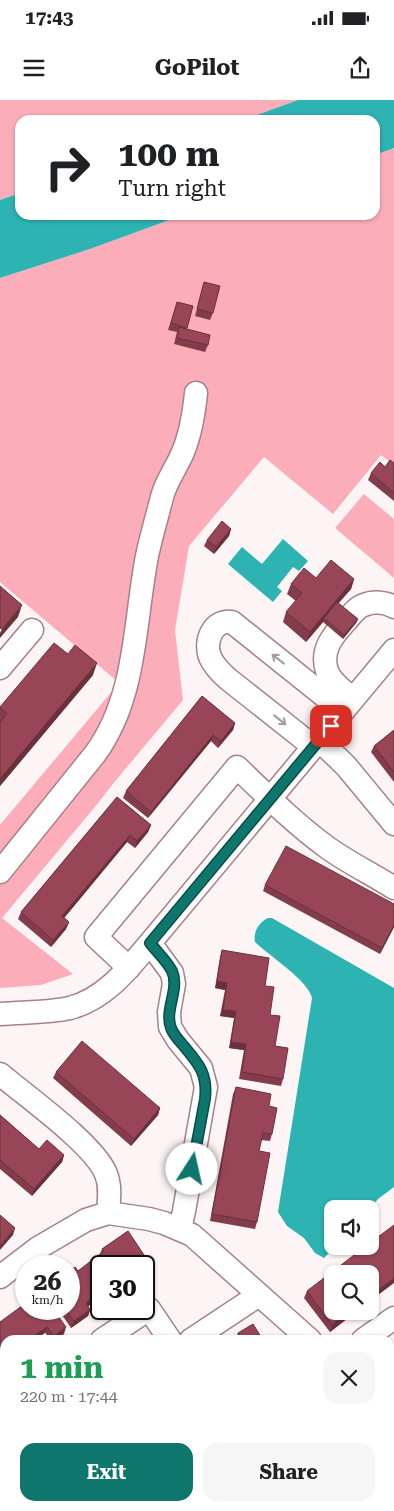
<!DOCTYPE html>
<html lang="en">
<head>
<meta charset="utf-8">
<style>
	:root { --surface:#fff; --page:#f6f6f6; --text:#202124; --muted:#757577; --accent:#0f766e }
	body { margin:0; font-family:"Roboto Serif",serif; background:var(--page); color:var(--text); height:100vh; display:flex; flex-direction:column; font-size:19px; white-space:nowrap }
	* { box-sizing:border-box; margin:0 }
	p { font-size:16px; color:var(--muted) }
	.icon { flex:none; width:28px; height:28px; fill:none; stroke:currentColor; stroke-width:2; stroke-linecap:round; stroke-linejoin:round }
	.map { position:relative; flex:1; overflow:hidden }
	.drawer { position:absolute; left:0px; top:1235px; width:395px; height:176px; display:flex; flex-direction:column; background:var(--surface); border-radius:15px 15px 0 0; box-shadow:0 1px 4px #0004 }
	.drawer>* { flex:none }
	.top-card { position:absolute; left:15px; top:15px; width:365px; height:105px; border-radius:15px; box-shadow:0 1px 4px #0004; background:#fff; color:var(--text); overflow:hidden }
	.buttons { position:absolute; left:324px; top:1100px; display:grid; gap:10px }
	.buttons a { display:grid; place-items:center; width:55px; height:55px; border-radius:10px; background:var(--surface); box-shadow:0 1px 4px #0004; font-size:25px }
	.speed { position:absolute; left:15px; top:1155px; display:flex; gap:10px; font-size:25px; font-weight:700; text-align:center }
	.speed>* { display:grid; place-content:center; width:65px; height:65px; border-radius:50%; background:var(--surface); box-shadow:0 1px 4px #0004; line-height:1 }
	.speed small { font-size:12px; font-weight:400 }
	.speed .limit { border:2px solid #111; border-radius:8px; background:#fff; color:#111 }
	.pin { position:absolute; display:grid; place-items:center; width:42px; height:42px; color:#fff; margin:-21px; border-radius:10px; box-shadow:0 2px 8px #0006 }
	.me { position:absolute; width:55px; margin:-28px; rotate:10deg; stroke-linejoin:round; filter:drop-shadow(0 0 4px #0008) }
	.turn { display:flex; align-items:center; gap:18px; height:105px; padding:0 20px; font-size:22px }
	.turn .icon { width:65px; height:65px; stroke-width:2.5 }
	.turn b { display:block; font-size:35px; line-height:42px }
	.round { display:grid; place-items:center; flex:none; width:52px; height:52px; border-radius:15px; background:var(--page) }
	.overview { display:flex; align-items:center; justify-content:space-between; height:85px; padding:0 20px }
	h1 { font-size:30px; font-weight:700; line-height:38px; color:#1e9e55 }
	.button { display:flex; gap:10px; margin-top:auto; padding:10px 20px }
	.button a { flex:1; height:58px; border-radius:15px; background:var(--accent); color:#fff; font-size:20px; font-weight:700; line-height:58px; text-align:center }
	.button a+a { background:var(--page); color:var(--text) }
	.status { display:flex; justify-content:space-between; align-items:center; height:35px; padding:0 25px; background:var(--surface); direction:ltr }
	.status svg { height:14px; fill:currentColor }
	header { display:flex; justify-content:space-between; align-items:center; height:65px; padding:0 20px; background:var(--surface); font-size:22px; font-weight:700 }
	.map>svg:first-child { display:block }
	.green { fill:#fcadba }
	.water { fill:#2cb3b2 }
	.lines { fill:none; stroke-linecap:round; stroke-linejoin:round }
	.minor-casing { stroke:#a68187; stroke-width:25 }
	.minor { stroke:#fff; stroke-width:22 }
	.wall { fill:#833c4b }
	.shaded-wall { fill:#6a313d }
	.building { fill:#984657; stroke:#6a313d }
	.oneway { stroke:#a39c9d }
	.route-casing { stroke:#0a4d48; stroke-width:12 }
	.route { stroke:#0f766e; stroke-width:9 }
</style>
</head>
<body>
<div class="status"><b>17:43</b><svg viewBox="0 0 49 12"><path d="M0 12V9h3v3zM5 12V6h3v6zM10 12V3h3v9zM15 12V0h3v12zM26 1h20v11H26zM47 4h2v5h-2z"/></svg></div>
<header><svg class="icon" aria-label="menu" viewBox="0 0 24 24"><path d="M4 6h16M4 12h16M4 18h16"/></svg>GoPilot<svg class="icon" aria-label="share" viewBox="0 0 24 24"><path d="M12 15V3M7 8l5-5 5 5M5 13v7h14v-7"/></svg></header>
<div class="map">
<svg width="394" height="1411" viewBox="0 0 394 1411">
	<rect width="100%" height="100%" fill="#fdf4f5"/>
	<path class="green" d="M0 0H298L243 20H20V93L0 100Z
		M394 48V365L381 355 333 414 264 357 189 446 175 530 183 600 112 685 99 702 2 818 73 874 41 885 0 888V725L119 583 0 482V178L90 149 183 115H375V55Z
		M364 394 394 419V478L335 428Z"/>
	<path class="water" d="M298 0H394V48L375 55V20H243Z
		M20 93V115H183L90 149 0 178V100Z
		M283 439 308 461 299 471 293 467 277 487 282 491 273 502 228 464 242 447 262 464Z
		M268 818H272L394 888V1087L378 1099 369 1109H332V1146H336L324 1158 315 1153 304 1138 287 1126 278 1112 312 898C309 881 268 855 255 842 253 832 259 822 268 818Z"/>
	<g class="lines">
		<g class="minor-casing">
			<path id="minor" d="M0 568 32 530
				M353 599C344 591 331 583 327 571 320 550 333 535 347 520 352 514 357 507 364 505 373 501 386 502 394 507
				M319 640 346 666 394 724
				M314 647 228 579C221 573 214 566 210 557 204 541 213 519 232 522L343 611
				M0 772 95 654C137 597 134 523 147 456 151 437 157 417 162 397 166 381 177 367 183 352 191 333 194 313 196 293
				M150 843 172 873 174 884 169 912 170 927 178 940 201 968 206 987 184 1111 180 1130
				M129 868 96 837 237 667C266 695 295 724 328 748 349 763 372 774 394 788
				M0 914C23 912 47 913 70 908 105 899 128 869 150 843L394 550
				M0 974C26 996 95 1045 106 1074 111 1086 109 1100 108 1113
				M0 1177 38 1148 86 1120 108 1113 149 1119 164 1123 192 1135 310 1240
				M102 1240 149 1209 170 1240
				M191 1240 259 1195
				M363 1240 394 1218
				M0 1311 5 1307
				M390 1331 394 1335
				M267 1406 270 1411"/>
		</g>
		<use href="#minor" class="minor"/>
	</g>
	<path class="wall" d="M204 182 213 213 210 220 195 216Z
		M177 202 193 206 187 229 208 245 205 252 174 244 177 232 168 230Z
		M394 363V401L368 380 371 373Z
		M231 429 229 436 214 454 204 446 207 440Z
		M316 478 354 479 351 489 338 503 358 519 356 523 343 539 323 522 306 542 283 522 286 512 296 501 287 494 291 484Z
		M93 575 0 686V607Z
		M202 596 235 623 233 630 218 648 211 641 148 718 123 698 126 691Z
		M394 630V682L371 652 374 646Z
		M117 697 151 725 148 732 135 748 127 742 64 818 69 822 66 829 51 847 18 819 21 812Z
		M265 785 394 804V827L380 854 263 791Z
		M222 850 265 886 275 946 283 979 281 986 239 979 244 950 229 948 234 918 220 916 225 890 215 888 220 857Z
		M56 972 160 1008 158 1015 131 1046 53 978Z
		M236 987 269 1006 272 1034 270 1041 261 1040 259 1051 257 1122 255 1129 210 1121 233 994Z
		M0 1015 39 1049 64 1055 62 1062 32 1096 0 1069Z
		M128 1131 152 1167 150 1174 144 1178V1166H101V1197L88 1206 90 1210 88 1216 71 1228 58 1209H69V1172L75 1167 78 1171 100 1154 102 1149Z
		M307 1191 357 1211 330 1232 304 1198Z
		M26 1203 64 1234 55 1240H50Z
		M238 1233 263 1240H235Z
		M394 1257V1296L390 1293V1261Z
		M110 1406H183L188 1411H127L125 1409 123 1411H115Z
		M309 1406H359L362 1411H313Z"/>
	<path class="shaded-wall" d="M231 429 229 436 214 454 216 447Z
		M354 479 351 489 325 519 324 518 323 522 306 542 310 532Z
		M22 505 18 517 0 538V533L2 529Z
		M358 519 356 523 343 539 344 535Z
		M97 563 93 575 0 686V679Z
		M235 623 233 630 218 648 221 641Z
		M213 635 211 641 148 718 151 712Z
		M151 725 148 732 135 748 137 741Z
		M130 735 127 742 60 823 62 816Z
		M69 822 66 829 51 847 53 840Z
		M394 825V827L380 854 382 848Z
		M217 881 227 883 225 890 215 888Z
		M223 910 236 911 234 918 220 916Z
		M231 942 246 944 244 950 229 948Z
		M160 1008 158 1015 131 1046 134 1039Z
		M64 1055 62 1062 32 1096 34 1089Z
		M15 1128 13 1135 0 1150V1146Z
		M152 1167 150 1174 144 1178V1173Z
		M394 1178V1183L370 1201V1196Z
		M101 1192V1197L83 1210 86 1203Z
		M90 1210 88 1216 71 1228 74 1221Z
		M350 1211H357L330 1232 332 1225Z
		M47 1227 45 1233 35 1240H28Z
		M66 1227 64 1234 55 1240H52L54 1236Z
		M5 1267V1272L0 1275V1270Z
		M26 1406H29L25 1411H22Z
		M124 1406H126L125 1409 123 1411H121Z"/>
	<path class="building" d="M204 182 220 186 213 213 197 209Z
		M177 202 193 206 187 228 171 223Z
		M179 227 210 235 208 245 177 238Z
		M390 360 394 363V393L371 373 380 362 385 367Z
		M222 421 231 429 216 447 207 440Z
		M331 460 354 479 310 532 286 512 302 493 291 484 304 468 316 478Z
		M0 486 22 505 2 529 0 528Z
		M337 502 358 519 344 535 324 518Z
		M54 543 68 554 75 545 97 563 0 679V622L7 614 0 608V607Z
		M202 596 235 623 221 641 213 635 151 712 126 691Z
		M394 630V672L374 646Z
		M117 697 151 725 137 741 130 735 62 816 69 822 53 840 21 812Z
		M286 746 394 804V825L382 848 265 785Z
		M222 850 269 858 265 886 274 887 270 915 280 916 275 946 288 948 283 979 242 972 246 944 231 942 236 911 223 910 227 883 217 881Z
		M82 941 160 1008 134 1039 56 972Z
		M236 987 271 994 269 1006 277 1008 272 1034 263 1033 259 1051 270 1053 257 1122 212 1114Z
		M0 1015 39 1049 47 1040 64 1055 34 1089 0 1060Z
		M0 1115 15 1128 0 1146Z
		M394 1125V1178L370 1196V1174H332V1211H350L332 1225 307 1191 366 1146H370V1143Z
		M128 1131 152 1167 144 1173V1166H101V1192L86 1203 90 1210 74 1221 65 1209H69V1172L75 1167 78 1171 104 1151 102 1149Z
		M26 1203V1209H53L66 1227 54 1236 47 1227 28 1240H5V1267L0 1270V1222Z
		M253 1224 263 1240H242L238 1233Z
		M394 1257V1287L390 1284V1261Z
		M5 1380V1406H26L22 1411H0V1385Z
		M132 1406H183L188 1411H137Z
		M317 1406H359L362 1411H320Z"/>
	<defs><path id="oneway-shaft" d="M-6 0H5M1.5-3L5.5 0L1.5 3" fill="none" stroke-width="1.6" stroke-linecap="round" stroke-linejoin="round" transform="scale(1.25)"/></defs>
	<g class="oneway">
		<use href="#oneway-shaft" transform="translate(278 559) rotate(-142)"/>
		<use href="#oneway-shaft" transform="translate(280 620) rotate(38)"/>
	</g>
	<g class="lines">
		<g class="route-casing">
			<path id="route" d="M192 1069 205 999C208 973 198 963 182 944 178 939 173 934 171 928 164 910 180 889 172 871 167 861 157 852 150 843L331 626"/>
		</g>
		<use href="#route" class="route"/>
	</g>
</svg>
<div class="buttons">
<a><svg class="icon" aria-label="sound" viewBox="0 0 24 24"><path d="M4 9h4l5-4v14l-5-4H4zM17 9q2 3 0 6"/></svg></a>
<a><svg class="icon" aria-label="search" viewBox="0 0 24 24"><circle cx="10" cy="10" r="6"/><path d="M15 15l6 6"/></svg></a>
</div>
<div class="speed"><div>26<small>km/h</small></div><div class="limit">30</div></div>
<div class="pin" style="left:331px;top:626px;background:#d93025"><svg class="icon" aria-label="arrive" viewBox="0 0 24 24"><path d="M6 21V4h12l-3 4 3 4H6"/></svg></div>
<svg class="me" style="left:192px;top:1069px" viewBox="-20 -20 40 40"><circle r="19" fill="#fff"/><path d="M0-13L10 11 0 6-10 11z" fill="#0f766e"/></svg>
<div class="top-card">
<div class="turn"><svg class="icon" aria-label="right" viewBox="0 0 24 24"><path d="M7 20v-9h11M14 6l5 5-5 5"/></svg><div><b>100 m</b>Turn right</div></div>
</div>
<section class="drawer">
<div class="overview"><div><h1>1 min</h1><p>220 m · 17:44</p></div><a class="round"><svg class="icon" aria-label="close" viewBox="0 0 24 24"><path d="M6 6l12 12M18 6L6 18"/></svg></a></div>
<div class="button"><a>Exit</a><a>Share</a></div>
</section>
</div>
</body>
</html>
